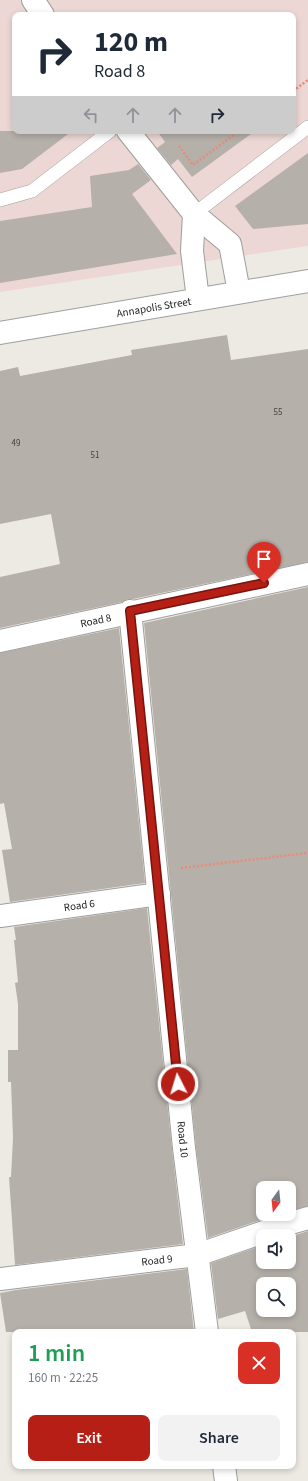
<!DOCTYPE html>
<html lang="en">
<head>
<meta charset="utf-8">
<style>
	:root { --surface:#fff; --page:#f2f2f3; --text:#1f2937; --muted:#747a83; --accent:#b51f15 }
	body { margin:0; font-family:"Source Sans 3",sans-serif; background:var(--page); color:var(--text); height:100vh; display:flex; flex-direction:column; font-size:15px; white-space:nowrap }
	* { box-sizing:border-box; margin:0 }
	p { font-size:13px; color:var(--muted) }
	.icon { flex:none; width:22px; height:22px; fill:none; stroke:currentColor; stroke-width:2; stroke-linecap:round; stroke-linejoin:round }
	.map { position:relative; flex:1; overflow:hidden }
	.sheet { position:absolute; left:12px; top:1329px; width:284px; height:140px; display:flex; flex-direction:column; background:var(--surface); border-radius:8px; box-shadow:0 2px 6px #0003 }
	.sheet>* { flex:none }
	.hud { position:absolute; left:12px; top:12px; width:284px; height:122px; border-radius:8px; box-shadow:0 2px 6px #0003; background:#fff; color:var(--text); overflow:hidden }
	.needle { width:26px; rotate:195deg }
	.buttons { position:absolute; left:256px; top:1181px; display:grid; gap:8px }
	.buttons a { display:grid; place-items:center; width:40px; height:40px; border-radius:8px; background:var(--surface); box-shadow:0 2px 6px #0003; font-size:20px }
	.pin { position:absolute; display:grid; place-items:center; width:34px; height:34px; color:#fff; margin:-41px -17px; border-radius:50% 50% 50% 0; rotate:-45deg; box-shadow:0 0 4px #0007 }
	.pin .icon { rotate:45deg }
	.me { position:absolute; width:44px; margin:-22px; rotate:355deg; stroke-linejoin:round; filter:drop-shadow(0 0 3px #0008) }
	.turn { display:flex; align-items:center; gap:14px; height:84px; padding:0 16px; font-size:18px }
	.turn .icon { width:52px; height:52px; stroke-width:2.5 }
	.turn b { display:block; font-size:28px; line-height:34px }
	.lanes { display:flex; align-items:center; height:38px; padding:0 16px; background:#0003; justify-content:center; gap:20px; direction:ltr }
	.lanes .off { opacity:.35 }
	.round { display:grid; place-items:center; flex:none; width:42px; height:42px; border-radius:8px; background:var(--page) }
	.overview { display:flex; align-items:center; justify-content:space-between; height:68px; padding:0 16px }
	h1 { font-size:24px; font-weight:600; line-height:30px; color:#1e9e55 }
	.primary-button { display:flex; gap:8px; margin-top:auto; padding:8px 16px }
	.primary-button a { flex:1; height:46px; border-radius:8px; background:var(--accent); color:#fff; font-size:16px; font-weight:600; line-height:46px; text-align:center }
	.primary-button a+a { background:var(--page); color:var(--text) }
	.map>svg:first-child { display:block }
	.commercial { fill:#ecd7d4; fill-rule:evenodd }
	.building { fill:#b6b0aa; fill-rule:evenodd }
	.lines { fill:none; stroke-linecap:round; stroke-linejoin:round }
	.service-casing { stroke:#9e9e9e; stroke-width:14 }
	.minor-casing { stroke:#9e9e9e; stroke-width:24 }
	.tertiary-casing { stroke:#9e9e9e; stroke-width:24 }
	.path { stroke:#eb8a77; stroke-width:2.5; stroke-dasharray:2 2; stroke-linecap:butt }
	.service { stroke:#fff; stroke-width:13 }
	.minor { stroke:#fff; stroke-width:22 }
	.tertiary { stroke:#fff; stroke-width:22 }
	.route-casing { stroke:#76140e; stroke-width:10 }
	.route { stroke:#b51f15; stroke-width:7 }
	.labels { text-anchor:middle; stroke-width:4; stroke-linejoin:round; paint-order:stroke }
	.number-label { font-size:9px; fill:#434240 }
	.street-label { font-size:11px; fill:#1d1d1d; stroke:#fff }
</style>
</head>
<body>
<div class="map">
<svg width="308" height="1481" viewBox="0 0 308 1481">
	<rect width="100%" height="100%" fill="#edeae4"/>
	<path class="commercial" d="M0 0H308V246L0 292ZM15 15H293V131H15Z"/>
	<path class="building" d="M0 131H72L22 169 0 173Z
		M157 131H255L192 177 178 159 171 165 157 148 165 142Z
		M308 153V224L253 229 235 206Z
		M138 164 151 180 132 194 177 254 0 283V221L92 207 90 176 129 170Z
		M227 335 231 360 308 349V562L133 599H128L122 602 0 628V577L60 564 51 514 0 524V371L18 367 20 376 132 355 131 350Z
		M308 587V1206L289 1211V1188H263V1214H278L208 1238 196 1147 144 623Z
		M119 628 145 883 10 902 2 850 12 849 4 803 0 804V653Z
		M147 908 172 1149 183 1244 15 1265 9 1177H11L13 1138 11 1082H8V1050H18V1004L15 983 18 982 14 940H16L14 927Z
		M308 1231V1332H252L245 1311 218 1319 211 1263 263 1245V1262H289V1237ZM263 1284H289V1310H263Z
		M187 1269 194 1332H6L0 1293 16 1290Z"/>
	<g class="lines">
		<g class="service-casing">
			<path id="service" d="M0 200 32 191 110 131
				M194 214 308 127"/>
		</g>
		<g class="minor-casing">
			<g id="minor">
				<path d="M33 0 43 15"/>
				<path d="M128 131 194 214 230 244 239 292"/>
				<path d="M194 214 192 251 198 299"/>
				<path id="s1" d="M130 611 184 1148 207 1332"/>
				<path id="s2" d="M0 641 308 574"/>
				<path id="s3" d="M0 916 159 894"/>
				<path id="s4" d="M0 1279 197 1255 284 1225 308 1218"/>
				<path d="M224 1466 226 1481"/>
			</g>
		</g>
		<g class="tertiary-casing">
			<g id="tertiary">
				<path id="s5" d="M0 333 308 281"/>
			</g>
		</g>
		<path class="path" d="M293 91 308 80
			M179 146 193 165 239 131
			M181 868 308 853"/>
		<use href="#service" class="service"/>
		<use href="#minor" class="minor"/>
		<use href="#tertiary" class="tertiary"/>
	</g>
	<g class="lines">
		<g class="route-casing">
			<path id="route" d="M178 1084 130 611 264 583"/>
		</g>
		<use href="#route" class="route"/>
	</g>
	<g class="labels">
		<g class="number-label">
			<text x="278" y="415">55</text>
			<text x="16" y="446">49</text>
			<text x="95" y="458">51</text>
		</g>
		<g class="street-label">
			<text dy="4" stroke="none"><textPath href="#s5" startOffset="156">Annapolis Street</textPath></text>
			<text dy="4" stroke="none"><textPath href="#s2" startOffset="98">Road 8</textPath></text>
			<text dy="4" stroke="none"><textPath href="#s3" startOffset="80">Road 6</textPath></text>
			<text dy="4" stroke="none"><textPath href="#s1" startOffset="531">Road 10</textPath></text>
			<text dy="4" stroke="none"><textPath href="#s4" startOffset="158">Road 9</textPath></text>
		</g>
	</g>
</svg>
<div class="buttons">
<a><svg class="needle" viewBox="-14 -14 28 28"><path d="M0-13l5 13h-10z" fill="#e53935"/><path d="M0 13l5-13h-10z" fill="#747a83"/></svg></a>
<a><svg class="icon" aria-label="sound" viewBox="0 0 24 24"><path d="M4 9h4l5-4v14l-5-4H4zM17 9q2 3 0 6"/></svg></a>
<a><svg class="icon" aria-label="search" viewBox="0 0 24 24"><circle cx="10" cy="10" r="6"/><path d="M15 15l6 6"/></svg></a>
</div>
<div class="pin" style="left:264px;top:583px;background:#d93025"><svg class="icon" aria-label="arrive" viewBox="0 0 24 24"><path d="M6 21V4h12l-3 4 3 4H6"/></svg></div>
<svg class="me" style="left:178px;top:1084px" viewBox="-20 -20 40 40"><circle r="17" fill="#b51f15" stroke="#fff" stroke-width="3"/><path d="M0-11L8 9 0 5-8 9z" fill="#fff"/></svg>
<div class="hud">
<div class="turn"><svg class="icon" aria-label="right" viewBox="0 0 24 24"><path d="M7 20v-9h11M14 6l5 5-5 5"/></svg><div><b>120 m</b>Road 8</div></div>
<div class="lanes"><svg class="icon off" aria-label="left" viewBox="0 0 24 24"><path d="M17 20v-9H6M10 6l-5 5 5 5"/></svg><svg class="icon off" aria-label="ahead" viewBox="0 0 24 24"><path d="M12 20V5M6 11l6-6 6 6"/></svg><svg class="icon off" aria-label="ahead" viewBox="0 0 24 24"><path d="M12 20V5M6 11l6-6 6 6"/></svg><svg class="icon" aria-label="right" viewBox="0 0 24 24"><path d="M7 20v-9h11M14 6l5 5-5 5"/></svg></div>
</div>
<section class="sheet">
<div class="overview"><div><h1>1 min</h1><p>160 m · 22:25</p></div><a class="round" style="background:#d93025;color:#fff"><svg class="icon" aria-label="close" viewBox="0 0 24 24"><path d="M6 6l12 12M18 6L6 18"/></svg></a></div>
<div class="primary-button"><a>Exit</a><a>Share</a></div>
</section>
</div>
</body>
</html>
